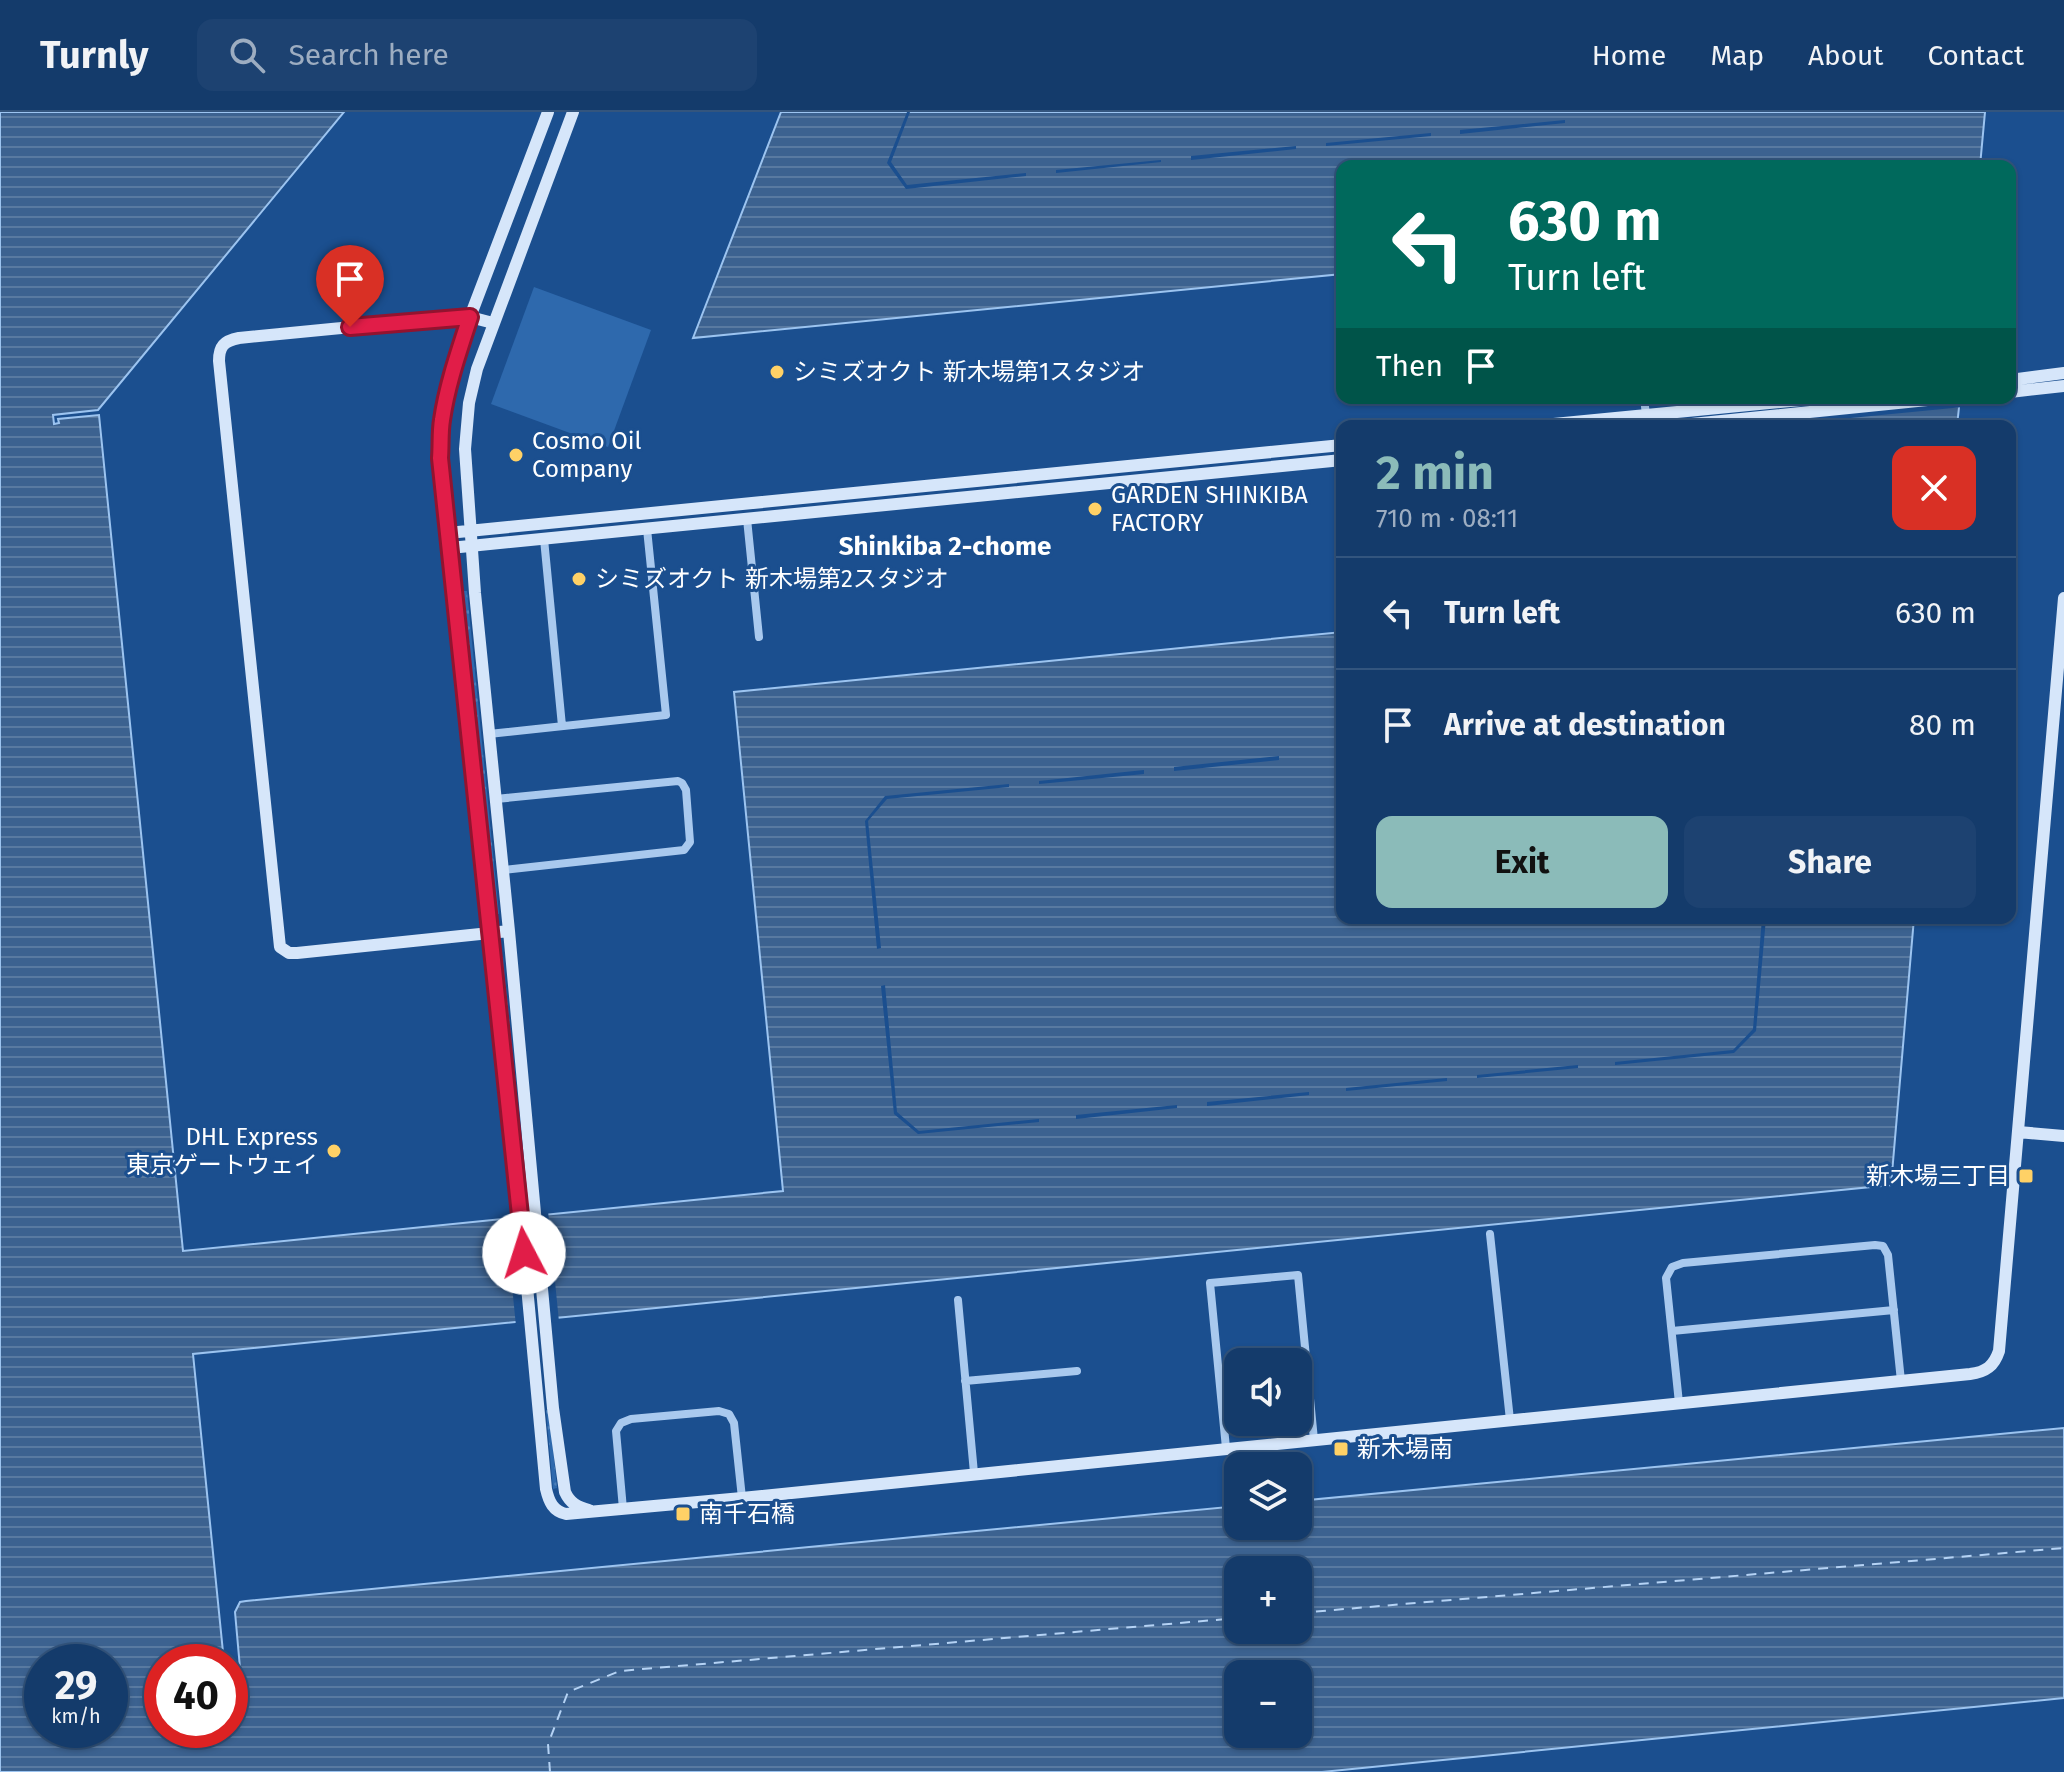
<!DOCTYPE html>
<html lang="en">
<head>
<meta charset="utf-8">
<style>
	:root { --surface:#143b6b; --page:#1d4271; --text:#f1f3f6; --muted:#9dadc1; --line:#33557e; --accent:#8bbbb9 }
	body { margin:0; font-family:"Fira Sans","Noto Sans JP",sans-serif; background:var(--page); color:var(--text); height:100vh; display:flex; flex-direction:column; font-size:30px; white-space:nowrap }
	* { box-sizing:border-box; margin:0 }
	p { font-size:26px; color:var(--muted) }
	.icon { flex:none; width:44px; height:44px; fill:none; stroke:currentColor; stroke-width:2; stroke-linecap:round; stroke-linejoin:round }
	.map { position:relative; flex:1; overflow:hidden }
	.details { position:absolute; left:1336px; top:308px; width:680px; height:504px; display:flex; flex-direction:column; background:var(--surface); border-radius:16px; box-shadow:0 2px 6px #0004,0 0 0 2px var(--line) }
	.details>* { flex:none }
	.hud { position:absolute; left:1336px; top:48px; width:680px; height:244px; border-radius:16px; box-shadow:0 2px 6px #0004,0 0 0 2px var(--line); background:#00695c; color:#fff; overflow:hidden }
	.tools { position:absolute; left:1224px; top:1236px; display:grid; gap:16px }
	.tools a { display:grid; place-items:center; width:88px; height:88px; border-radius:16px; background:var(--surface); box-shadow:0 2px 6px #0004,0 0 0 2px var(--line); font-size:40px }
	.speed { position:absolute; left:24px; top:1532px; display:flex; gap:16px; font-size:40px; font-weight:700; text-align:center }
	.speed>* { display:grid; place-content:center; width:104px; height:104px; border-radius:50%; background:var(--surface); box-shadow:0 2px 6px #0004,0 0 0 2px var(--line); line-height:1 }
	.speed small { font-size:20px; font-weight:400 }
	.speed .limit { border:12px solid #d22; background:#fff; color:#111 }
	.pin { position:absolute; display:grid; place-items:center; width:68px; height:68px; color:#fff; margin:-82px -34px; border-radius:50% 50% 50% 0; rotate:-45deg; box-shadow:0 0 8px #0007 }
	.pin .icon { rotate:45deg }
	.me { position:absolute; width:88px; margin:-44px; rotate:355deg; stroke-linejoin:round; filter:drop-shadow(0 0 6px #0008) }
	.turn { display:flex; align-items:center; gap:28px; height:168px; padding:0 40px; font-size:36px }
	.turn .icon { width:104px; height:104px; stroke-width:2.5 }
	.turn b { display:block; font-size:56px; line-height:68px }
	.then { display:flex; align-items:center; height:76px; padding:0 40px; background:#0003; gap:16px; font-size:30px }
	.round { display:grid; place-items:center; flex:none; width:84px; height:84px; border-radius:16px; background:var(--page) }
	.headline { display:flex; align-items:center; justify-content:space-between; height:136px; padding:0 40px }
	h1 { font-size:48px; font-weight:700; line-height:60px; color:var(--accent) }
	.cta { display:flex; gap:16px; margin-top:auto; padding:16px 40px }
	.cta a { flex:1; height:92px; border-radius:16px; background:var(--accent); color:#111; font-size:32px; font-weight:700; line-height:92px; text-align:center }
	.cta a+a { background:var(--page); color:var(--text) }
	ul { padding:0; list-style:none }
	li { display:flex; align-items:center; gap:24px; height:112px; padding:0 40px; border-top:2px solid var(--line) }
	li div { flex:1 }
	li b { display:block; font-size:30px }
	li em { font-style:normal }
	header { display:flex; align-items:center; gap:48px; box-sizing:border-box; height:112px; padding:0 40px; background:var(--surface); border-bottom:2px solid var(--line) }
	header strong { font-size:38px }
	nav { display:flex; gap:44px; margin-inline-start:auto; font-size:28px }
	.search { width:560px; height:72px; background:var(--page); display:flex; align-items:center; gap:20px; box-sizing:border-box; padding:0 28px; border-radius:16px; color:var(--muted); font-size:30px }
	.map>svg:first-child { display:block }
	.grass { fill:url(#grass-dots) }
	.garden { fill:#2e69ad }
	.water { fill:url(#water-rules); stroke:#9cc4f0; stroke-width:2; fill-rule:evenodd }
	.pier { fill:#1b4f8f }
	.lines { fill:none; stroke-linecap:round; stroke-linejoin:round }
	.ferry { stroke:#b5d3f5; stroke-width:2; stroke-dasharray:10 8; stroke-linecap:butt }
	.street { stroke:#a9c9ee; stroke-width:8 }
	.secondary { stroke:#d6e6fa; stroke-width:12 }
	.route-casing { stroke:#92132f; stroke-width:20 }
	.route { stroke:#e11d48; stroke-width:14 }
	.poi-dot { fill:#ffd166; stroke:#1b4f8f; stroke-width:3 }
	.labels { text-anchor:middle; stroke-width:6; stroke-linejoin:round; paint-order:stroke }
	.poi-label { font-size:24px; fill:#fff; stroke:#1b4f8f; text-anchor:start }
	.neighbourhood-label { font-size:26px; font-weight:bold; fill:#fff; stroke:#1b4f8f }
</style>
</head>
<body>
<header>
<strong>Turnly</strong>
<div class="search"><svg class="icon" aria-label="search" viewBox="0 0 24 24"><circle cx="10" cy="10" r="6"/><path d="M15 15l6 6"/></svg>Search here</div>
<nav><a>Home</a><a>Map</a><a>About</a><a>Contact</a></nav>
</header>
<div class="map">
<svg width="2064" height="1660" viewBox="0 0 2064 1660">
	<defs>
		<pattern id="grass-dots" width="8" height="8" patternUnits="userSpaceOnUse" patternTransform="scale(2)"><rect width="8" height="8" fill="#2e69ad"/><path d="M2 2h.1M6 6h.1" fill="none" stroke="#4d80b9" stroke-width="1.8" stroke-linecap="round"/></pattern>
		<pattern id="water-rules" width="6" height="5" patternUnits="userSpaceOnUse" patternTransform="scale(2)"><rect width="6" height="5" fill="#3c6290"/><path d="M0 2.5h6" fill="none" stroke="#597aa1"/></pattern>
	</defs>
	<rect width="100%" height="100%" fill="#1b4f8f"/>
	<path class="grass" d="M463 479H467L499 802H496Z
		M500 845H503L516 972 513 973Z
		M546 1298H549L557 1376 553 1377Z"/>
	<path class="garden" d="M534 175 651 218 608 335 491 292Z"/>
	<path class="water" d="M0 0H344L98 298 53 303 54 312 59 311 58 307 99 303 183 1139 783 1079 734 580 1342 520V806H1914L1891 1073 193 1242 224 1550H162V1618H230V1564L238 1562 240 1556 235 1500 240 1490 246 1489 1238 1394V1414H1298V1389L2064 1316V1586L1322 1660H0ZM1238 1458H1298V1518H1238ZM42 1550H110V1618H42ZM1238 1562H1298V1622H1238Z
		M781 0H1985L1980 54H1342V162L693 226Z
		M1796 286H1960L1957 314H1793Z"/>
	<path class="pier" d="M907 0H910L891 50 907 73 1026 61V64L906 77 887 51Z
		M1565 8V11L1460 22V18Z
		M1431 21V24L1326 34V31Z
		M1296 34V37L1191 48V44Z
		M1161 48V50L1056 61V58Z
		M1792 286H1964L1963 295 1789 312Z
		M1279 644V648L1174 659V655Z
		M1144 658V662L1039 672V669Z
		M1009 672V675L887 687 868 709 881 836 877 837 865 709 885 684Z
		M1762 806H1766L1756 919 1734 941 1615 953V950L1733 938 1753 917Z
		M885 873 897 1000 919 1019 1039 1007V1010L918 1022 894 1002 881 874Z
		M1578 953V956L1477 966V963Z
		M1447 966V969L1346 979V976Z
		M1309 980V983L1207 994V990Z
		M1177 993V996L1076 1007V1003Z
		M548 1099 559 1210 516 1214 505 1103Z"/>
	<g class="lines">
		<path class="ferry" d="M1298 1501 2064 1436
			M550 1660 548 1632 568 1580 620 1559 1238 1506"/>
		<path class="street" d="M1644 314 1646 303 1644 286
			M747 407 759 525
			M544 427 562 614
			M489 622 666 603 647 417
			M496 687 678 669 682 671 686 678 690 730 684 738 503 758
			M1490 1122 1510 1308
			M958 1188 974 1361
			M1672 1219 1894 1198
			M965 1269 1077 1259
			M1679 1291 1666 1166 1672 1155 1683 1151 1875 1133 1883 1134 1888 1143 1901 1269
			M1226 1336 1210 1171 1298 1163 1314 1328
			M623 1397 616 1319 621 1311 631 1307 719 1299 729 1302 734 1311 742 1386"/>
		<path class="secondary" d="M548 0 470 205 458 242 442 310 440 346 443 381 454 463 507 992 518 1079 546 1377C549 1390 553 1399 566 1402L742 1386 1970 1262C1986 1260 1994 1254 1999 1239L2064 486
			M573 0 477 257 469 291 465 337 475 481 509 819 553 1296 565 1380C570 1391 577 1395 589 1398
			M493 211 470 205 434 207 239 226C224 229 219 234 219 249L280 835 289 841H297L509 819
			M2010 268 2064 261
			M2010 280 2064 274
			M1533 314 1822 286
			M1672 314 1947 286
			M448 421 1342 333
			M450 436 1342 348
			M2018 1020 2064 1024"/>
	</g>
	<g class="lines">
		<g class="route-casing">
			<path id="route" d="M350 215 470 205C459 239 447 273 442 308 440 320 441 333 440 346L524 1141"/>
		</g>
		<use href="#route" class="route"/>
	</g>
	<g class="poi-dot">
		<circle cx="777" cy="260" r="8"/>
		<circle cx="516" cy="343" r="8"/>
		<circle cx="1095" cy="397" r="8"/>
		<circle cx="579" cy="467" r="8"/>
		<circle cx="334" cy="1039" r="8"/>
		<rect x="2018" y="1056" width="16" height="16" rx="4"/>
		<rect x="1333" y="1329" width="16" height="16" rx="4"/>
		<rect x="675" y="1394" width="16" height="16" rx="4"/>
	</g>
	<g class="labels">
		<g class="poi-label">
			<text x="793" y="268">シミズオクト 新木場第1スタジオ</text>
			<text x="532" y="337">Cosmo Oil<tspan x="532" dy="28">Company</tspan></text>
			<text x="1111" y="391">GARDEN SHINKIBA<tspan x="1111" dy="28">FACTORY</tspan></text>
			<text x="595" y="475">シミズオクト 新木場第2スタジオ</text>
			<text x="318" y="1033" text-anchor="end">DHL Express<tspan x="318" dy="28">東京ゲートウェイ</tspan></text>
			<text x="2010" y="1072" text-anchor="end">新木場三丁目</text>
			<text x="1357" y="1345">新木場南</text>
			<text x="699" y="1410">南千石橋</text>
		</g>
		<g class="neighbourhood-label">
			<text x="945" y="443">Shinkiba 2-chome</text>
		</g>
	</g>
</svg>
<div class="tools">
<a><svg class="icon" aria-label="sound" viewBox="0 0 24 24"><path d="M4 9h4l5-4v14l-5-4H4zM17 9q2 3 0 6"/></svg></a>
<a><svg class="icon" aria-label="layers" viewBox="0 0 24 24"><path d="M12 4l9 5-9 5-9-5zM3 14l9 5 9-5"/></svg></a>
<a>+</a>
<a>−</a>
</div>
<div class="speed"><div>29<small>km/h</small></div><div class="limit">40</div></div>
<div class="pin" style="left:350px;top:215px;background:#d93025"><svg class="icon" aria-label="arrive" viewBox="0 0 24 24"><path d="M6 21V4h12l-3 4 3 4H6"/></svg></div>
<svg class="me" style="left:524px;top:1141px" viewBox="-20 -20 40 40"><circle r="19" fill="#fff"/><path d="M0-13L10 11 0 6-10 11z" fill="#e11d48"/></svg>
<div class="hud">
<div class="turn"><svg class="icon" aria-label="left" viewBox="0 0 24 24"><path d="M17 20v-9H6M10 6l-5 5 5 5"/></svg><div><b>630 m</b>Turn left</div></div>
<div class="then">Then<svg class="icon" aria-label="arrive" viewBox="0 0 24 24"><path d="M6 21V4h12l-3 4 3 4H6"/></svg></div>
</div>
<section class="details">
<div class="headline"><div><h1>2 min</h1><p>710 m · 08:11</p></div><a class="round" style="background:#d93025;color:#fff"><svg class="icon" aria-label="close" viewBox="0 0 24 24"><path d="M6 6l12 12M18 6L6 18"/></svg></a></div>
<ul>
<li><svg class="icon" aria-label="left" viewBox="0 0 24 24"><path d="M17 20v-9H6M10 6l-5 5 5 5"/></svg><div><b>Turn left</b></div><em>630 m</em></li>
<li><svg class="icon" aria-label="arrive" viewBox="0 0 24 24"><path d="M6 21V4h12l-3 4 3 4H6"/></svg><div><b>Arrive at destination</b></div><em>80 m</em></li>
</ul>
<div class="cta"><a>Exit</a><a>Share</a></div>
</section>
</div>
</body>
</html>
